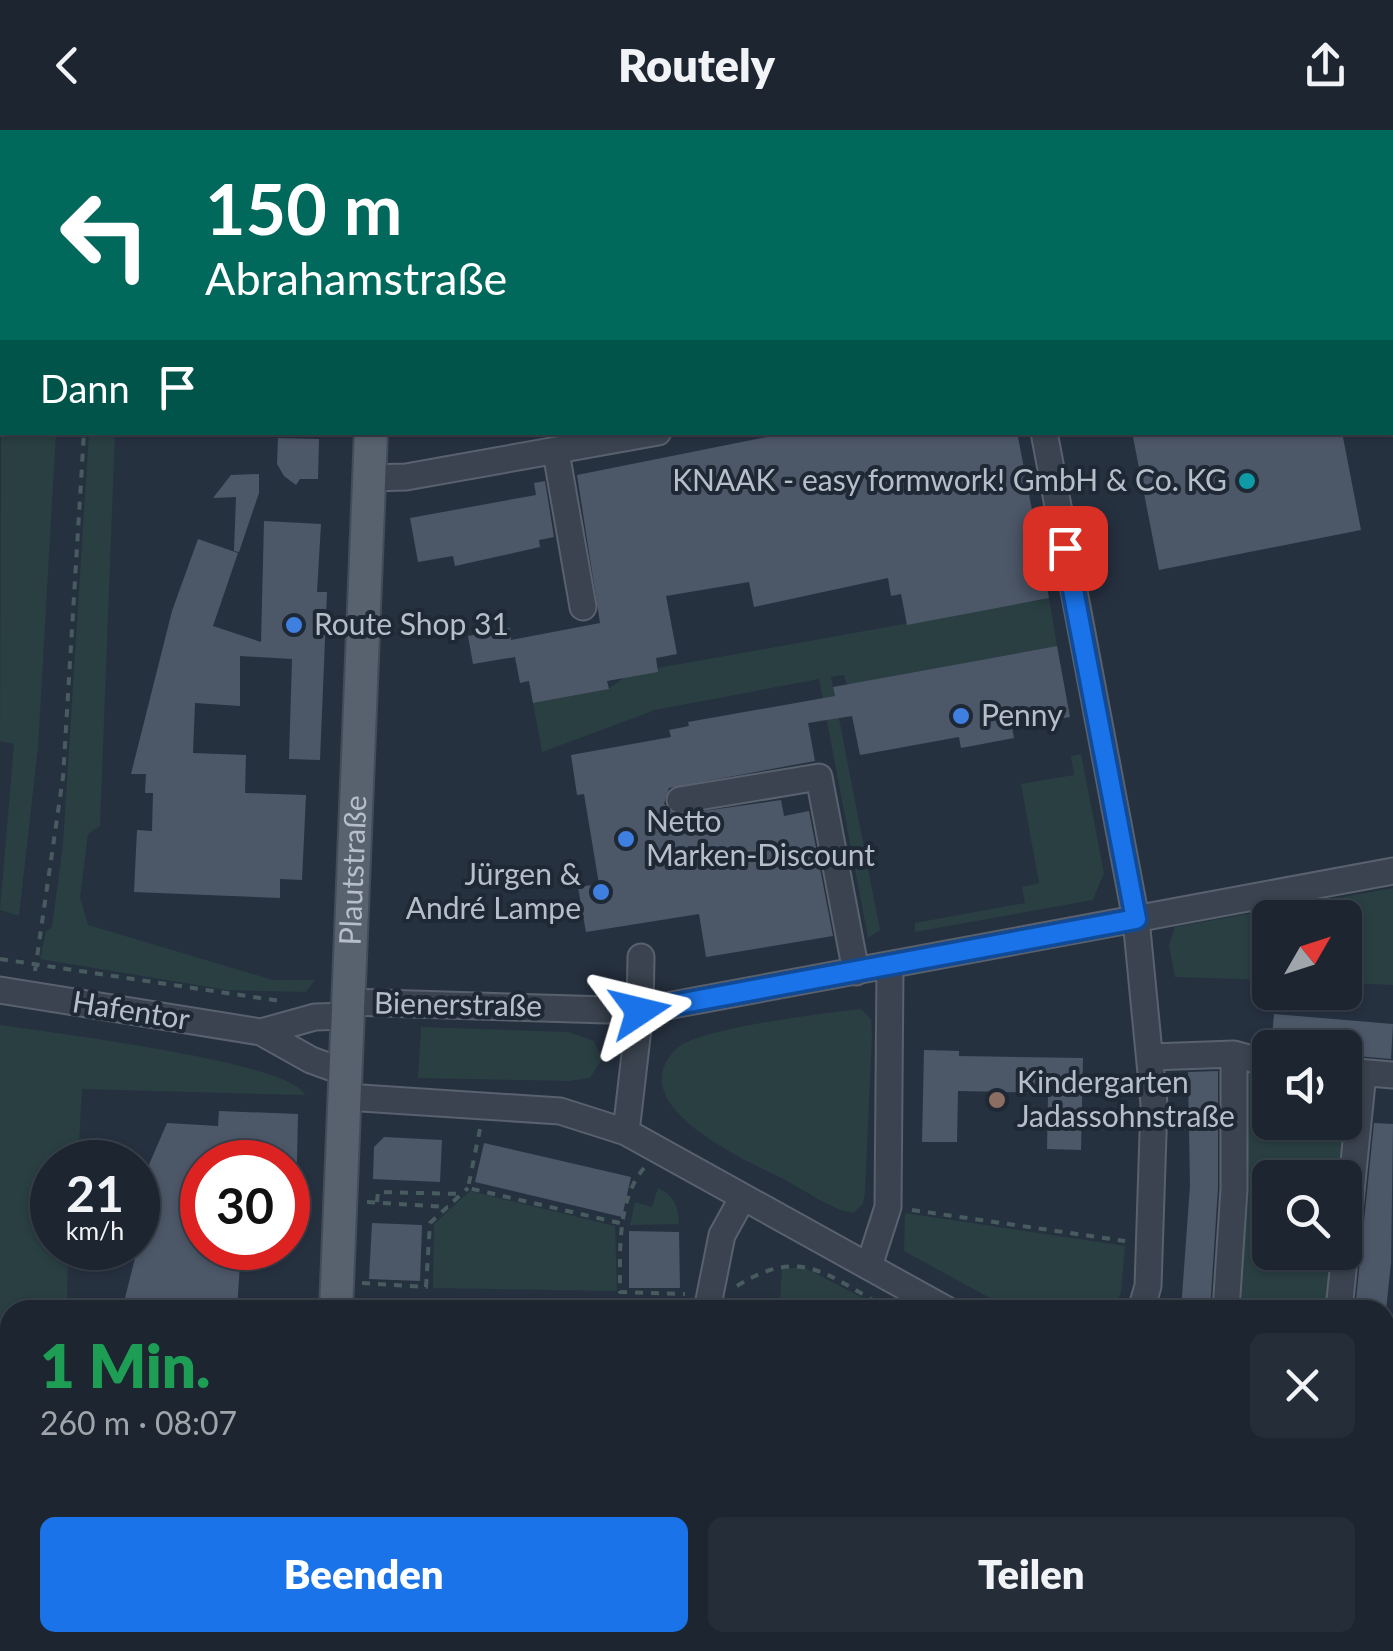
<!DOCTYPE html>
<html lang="de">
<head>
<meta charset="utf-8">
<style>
	:root { --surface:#1c2530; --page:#252d38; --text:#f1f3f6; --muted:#a0a5ab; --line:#3a424c; --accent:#1a73e8 }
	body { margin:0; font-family:Lato,sans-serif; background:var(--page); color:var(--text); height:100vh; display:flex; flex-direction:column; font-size:38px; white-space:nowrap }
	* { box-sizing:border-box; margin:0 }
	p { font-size:32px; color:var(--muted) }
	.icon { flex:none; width:55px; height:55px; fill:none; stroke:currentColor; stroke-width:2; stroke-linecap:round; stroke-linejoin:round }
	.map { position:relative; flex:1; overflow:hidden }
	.details { position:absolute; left:0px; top:1170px; width:1395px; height:352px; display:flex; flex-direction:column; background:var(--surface); border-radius:30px 30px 0 0; box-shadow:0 2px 8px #0004,0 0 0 2px var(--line) }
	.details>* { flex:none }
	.hud { position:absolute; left:0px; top:0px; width:1395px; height:305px; box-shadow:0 2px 8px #0004,0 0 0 2px var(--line); background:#00695c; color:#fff; overflow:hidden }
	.needle { width:65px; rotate:51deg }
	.controls { position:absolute; left:1252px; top:770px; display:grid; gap:20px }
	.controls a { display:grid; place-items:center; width:110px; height:110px; border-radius:15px; background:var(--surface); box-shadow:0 2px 8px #0004,0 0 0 2px var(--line); font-size:50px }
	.speed { position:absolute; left:30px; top:1010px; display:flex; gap:20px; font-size:50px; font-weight:700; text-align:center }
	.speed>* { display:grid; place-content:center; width:130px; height:130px; border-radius:50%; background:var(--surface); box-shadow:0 2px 8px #0004,0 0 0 2px var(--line); line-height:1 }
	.speed small { font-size:25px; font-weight:400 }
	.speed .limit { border:15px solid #d22; background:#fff; color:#111 }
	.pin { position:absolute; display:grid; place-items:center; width:85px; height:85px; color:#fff; margin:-42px; border-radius:20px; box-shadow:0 5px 15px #0006 }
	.me { position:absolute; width:110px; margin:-55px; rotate:80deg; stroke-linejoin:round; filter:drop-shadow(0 0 8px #0008) }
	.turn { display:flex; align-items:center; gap:35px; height:210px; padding:0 40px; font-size:45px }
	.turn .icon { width:130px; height:130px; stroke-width:2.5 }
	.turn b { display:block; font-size:70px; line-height:85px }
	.then { display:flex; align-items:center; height:95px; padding:0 40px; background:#0003; gap:20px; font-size:38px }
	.round { display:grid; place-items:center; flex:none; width:105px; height:105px; border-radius:15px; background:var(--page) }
	.overview { display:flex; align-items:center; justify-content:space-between; height:170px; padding:0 40px }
	h1 { font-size:60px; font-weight:800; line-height:75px; color:#1e9e55 }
	.cta { display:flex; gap:20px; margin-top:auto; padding:20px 40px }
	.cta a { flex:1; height:115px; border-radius:15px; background:var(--accent); color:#fff; font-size:40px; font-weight:800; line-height:115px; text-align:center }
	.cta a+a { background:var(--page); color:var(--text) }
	header { display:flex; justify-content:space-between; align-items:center; height:130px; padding:0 40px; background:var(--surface); font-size:45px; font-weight:800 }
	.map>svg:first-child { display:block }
	.green { fill:#293f42 }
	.building { fill:#4c5768 }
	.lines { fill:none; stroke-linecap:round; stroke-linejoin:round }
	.minor-casing { stroke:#58616d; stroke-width:29 }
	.major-casing { stroke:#434c59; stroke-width:36 }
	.path { stroke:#485c5f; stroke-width:4; stroke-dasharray:8 8; stroke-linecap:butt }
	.minor { stroke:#3a434f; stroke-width:25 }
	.major { stroke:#58626f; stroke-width:32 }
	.route-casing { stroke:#114b97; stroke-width:25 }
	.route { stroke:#1a73e8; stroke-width:18 }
	.culture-dot { fill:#0f9aa8; stroke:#1f2835; stroke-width:4 }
	.shop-dot { fill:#3f7fe0; stroke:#1f2835; stroke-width:4 }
	.education-dot { fill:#8d6e63; stroke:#1f2835; stroke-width:4 }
	.labels { text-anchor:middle; stroke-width:8; stroke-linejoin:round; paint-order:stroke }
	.poi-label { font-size:30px; fill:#b6beca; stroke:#1f2835; text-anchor:start }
	.street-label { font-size:30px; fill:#b6beca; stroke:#1f2835 }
</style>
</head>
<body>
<header><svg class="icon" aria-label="back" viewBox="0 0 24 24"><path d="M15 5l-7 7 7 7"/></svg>Routely<svg class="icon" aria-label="share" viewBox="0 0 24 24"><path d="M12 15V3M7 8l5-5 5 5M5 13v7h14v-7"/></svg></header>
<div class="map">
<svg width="1393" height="1521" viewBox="0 0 1393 1521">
	<rect width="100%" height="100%" fill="#263140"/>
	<path class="green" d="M2 75V302L56 303 38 617 19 786 0 780 14 614 0 611Z
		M89 303H115L100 696 88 704 80 767 88 795 273 850H315L306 862 227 860 40 829 46 801 52 797 63 714Z
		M1049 468 1057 516 847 555 844 545 831 547 880 800 868 808 819 549 655 580 542 622 533 573 608 559 625 547 658 538Z
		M1081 624 1104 743 1093 770 915 802V793L1025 773 1022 757 1039 753 1021 654 1074 645 1071 626Z
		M1393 758V855L1345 853V788H1270V850L1175 847 1169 816 1175 797Z
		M861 879 871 889 872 905 865 1062 863 1074 853 1083C830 1079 806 1061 785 1050 748 1031 619 976 676 919 697 898 826 883 861 879Z
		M0 895C45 902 294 932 305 965L82 959 78 1032H52V1118H68L67 1180H10V1512L54 1513 52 1521H0Z
		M421 897 568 902 594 911 602 929 590 948 569 951 418 948Z
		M1240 934 1270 941V992H1345V953L1349 958 1339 1047 1270 1048V1122L1332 1123 1327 1180H1232Z
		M658 1058C674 1066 679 1077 679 1094L630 1095 635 1072 652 1077Z
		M470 1061 615 1096 617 1161 433 1158 434 1094Z
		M905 1083 1125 1116 1121 1163 1111 1180H1012L904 1121Z
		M803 1137 884 1179 812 1180 780 1170 782 1139Z"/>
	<path class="building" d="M792 302H1017L1049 468 907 495 901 464 891 466 888 448 754 477 749 452 666 466 677 524 656 528 658 542 607 551 609 559 533 573 529 551 520 553 515 527 473 534 468 506 510 498 511 510 600 493 577 345Z
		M1132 302H1342L1361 400 1159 440Z
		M278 308 319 309 318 349H300L296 355 284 346 277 334Z
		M259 344V363L239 422 234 421 236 367 213 368 231 345Z
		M545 351 554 407 539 410 540 417 455 436 453 426 418 432 410 388 536 365 534 353Z
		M264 391 321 394 317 462H327L320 630 289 629 292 529 240 526V576L195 573 193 623 246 625 245 663 306 665 302 750 280 749V768L134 762 137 700 152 701 153 663H145L146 644H131L172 481 198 409 238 423 213 496 261 512Z
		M1057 516 1070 587 1012 597 1014 608 961 618 959 607 860 625 852 586 808 593 815 631 669 658 664 674 675 685 781 670 784 686 809 681 833 806 706 827 699 784 586 802 578 757 599 754 584 664 577 665 571 625 671 607 669 600 689 596 688 592 835 566 833 557Z
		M1274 884 1393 894 1391 929 1345 925V918L1271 917Z
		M924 920 959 921V926L1083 928 1081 1020 1047 1019 1048 963 958 961 957 1012H922Z
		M1218 941V1058L1210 1180H1181L1190 1056 1188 942Z
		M219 981 298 984 297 1032H202V1118H241L237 1180H122L145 1088 157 1063 138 1060 167 993 218 996Z
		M1374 993 1393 994 1391 1133 1386 1180H1355Z
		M384 1007 442 1010 440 1052 373 1049 374 1017Z
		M484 1013 631 1047 622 1087 475 1052Z
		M372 1093 422 1095 420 1151 369 1149Z
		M629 1101 679 1102 680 1158H629Z"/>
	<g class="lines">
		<g class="minor-casing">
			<path id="minor" d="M987 0 988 2
				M1392 167H1393
				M1044 302 1136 789 1154 974 1148 1156 1141 1180
				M556 322 583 477
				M369 348 406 347 658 302
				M680 670 819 647 856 842
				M0 860 261 902 311 930 347 943
				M349 872 640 881 1393 741
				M261 902 315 887 349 886
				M1151 927 1234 924 1270 934
				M1345 941 1393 945
				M346 967 560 981 626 1002 947 1180
				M626 1002 640 881 641 827
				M869 1136 888 1077 890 837
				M707 1180 722 1105 743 1067
				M1226 1180 1234 1059V924
				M1339 1180 1363 943
				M1385 1339 1393 1285
				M1385 1448 1393 1454
				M687 1521 689 1512
				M796 1521 797 1512
				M952 1521 954 1512
				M1107 1521 1110 1512
				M1386 1521 1393 1510"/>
		</g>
		<g class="major-casing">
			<g id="major">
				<path d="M383 2V0"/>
				<path id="s1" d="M336 1180 371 302"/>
				<path d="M308 1521 309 1512"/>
			</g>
		</g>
		<path class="path" d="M93 0V2
			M0 829 280 871
			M35 841 63 647 84 302
			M480 999 468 1058 624 1094
			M644 1038C617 1070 620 1122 620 1162L685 1164
			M367 1072 448 1077
			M377 1072 378 1062 462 1064
			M912 1080 1125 1111
			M362 1153 426 1157 430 1093 468 1058
			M737 1156C804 1114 829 1148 891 1180
			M1181 1512 1198 1521
			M1269 1512 1282 1521"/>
		<use href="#minor" class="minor"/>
		<use href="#major" class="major"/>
	</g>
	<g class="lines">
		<g class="route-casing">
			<path id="route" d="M640 881 1136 789 1065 418"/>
		</g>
		<use href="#route" class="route"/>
	</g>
	<circle class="culture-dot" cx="1247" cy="351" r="10"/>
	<g class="shop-dot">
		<circle cx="294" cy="495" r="10"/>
		<circle cx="961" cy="586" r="10"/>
		<circle cx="626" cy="709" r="10"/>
		<circle cx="601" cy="762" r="10"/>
	</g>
	<circle class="education-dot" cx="997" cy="970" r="10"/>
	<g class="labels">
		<g class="poi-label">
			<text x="1227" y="361" text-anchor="end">KNAAK - easy formwork! GmbH &amp; Co. KG</text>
			<text x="314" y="505">Route Shop 31</text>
			<text x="981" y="596">Penny</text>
			<text x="646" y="702">Netto<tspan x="646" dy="34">Marken-Discount</tspan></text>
			<text x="581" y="755" text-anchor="end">Jürgen &amp;<tspan x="581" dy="34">André Lampe</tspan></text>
			<text x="1017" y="963">Kindergarten<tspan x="1017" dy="34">Jadassohnstraße</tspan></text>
		</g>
		<g class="street-label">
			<text dy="10" stroke="none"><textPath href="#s1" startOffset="440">Plautstraße</textPath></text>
			<text transform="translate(458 875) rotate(1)" y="10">Bienerstraße</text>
			<text transform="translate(131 881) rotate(9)" y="10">Hafentor</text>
		</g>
	</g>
</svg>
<div class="controls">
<a><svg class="needle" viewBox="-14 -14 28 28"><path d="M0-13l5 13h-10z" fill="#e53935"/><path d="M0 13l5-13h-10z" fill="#a0a5ab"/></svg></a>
<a><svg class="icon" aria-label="sound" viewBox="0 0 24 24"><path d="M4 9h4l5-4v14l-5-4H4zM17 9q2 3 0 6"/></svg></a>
<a><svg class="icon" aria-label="search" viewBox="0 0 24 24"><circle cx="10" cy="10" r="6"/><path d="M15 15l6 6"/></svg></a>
</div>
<div class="speed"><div>21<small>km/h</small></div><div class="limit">30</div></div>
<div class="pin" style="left:1065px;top:418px;background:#d93025"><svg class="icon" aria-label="arrive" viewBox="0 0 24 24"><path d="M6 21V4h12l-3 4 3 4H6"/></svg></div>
<svg class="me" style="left:640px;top:881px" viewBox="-20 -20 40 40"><path d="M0-17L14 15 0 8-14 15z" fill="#1a73e8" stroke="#fff" stroke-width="4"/></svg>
<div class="hud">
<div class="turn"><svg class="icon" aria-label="left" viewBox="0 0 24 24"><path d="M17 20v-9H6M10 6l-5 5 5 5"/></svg><div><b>150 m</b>Abrahamstraße</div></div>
<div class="then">Dann<svg class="icon" aria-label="arrive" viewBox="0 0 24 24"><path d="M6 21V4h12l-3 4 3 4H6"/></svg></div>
</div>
<section class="details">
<div class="overview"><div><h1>1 Min.</h1><p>260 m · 08:07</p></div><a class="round"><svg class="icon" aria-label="close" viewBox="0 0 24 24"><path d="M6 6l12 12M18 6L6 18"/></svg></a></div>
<div class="cta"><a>Beenden</a><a>Teilen</a></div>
</section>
</div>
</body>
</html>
